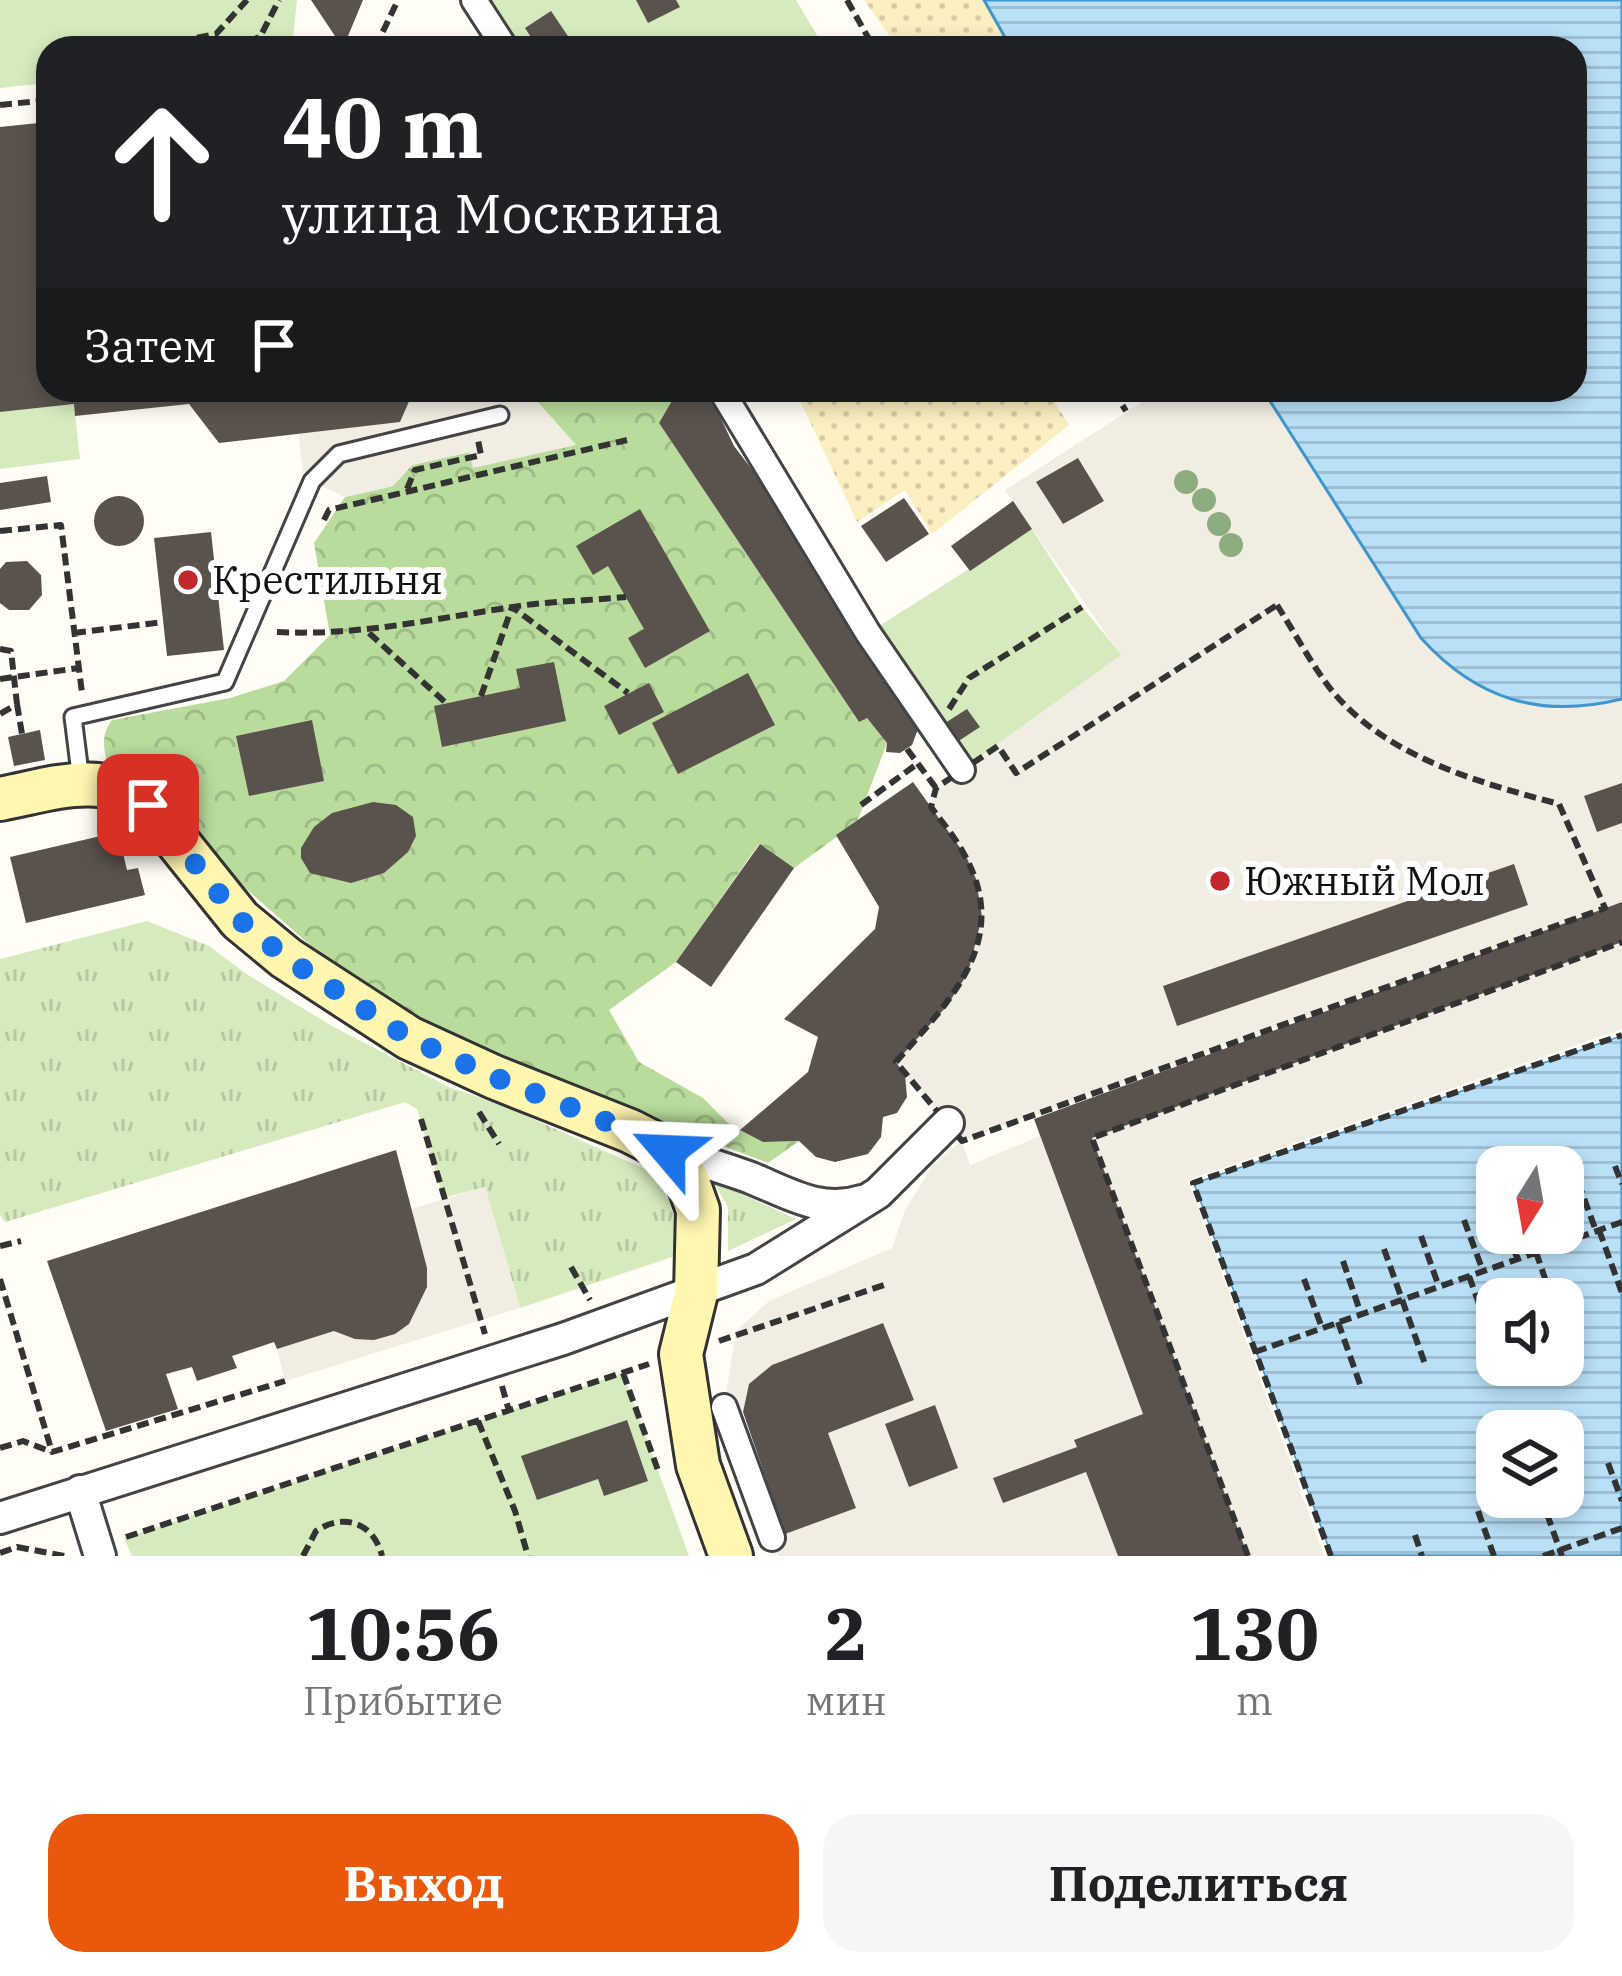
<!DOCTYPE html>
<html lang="ru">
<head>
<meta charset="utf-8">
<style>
	:root { --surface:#fff; --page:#f6f6f6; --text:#202124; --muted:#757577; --accent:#ea580c }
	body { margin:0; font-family:"IBM Plex Serif",serif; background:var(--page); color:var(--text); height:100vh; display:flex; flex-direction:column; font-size:45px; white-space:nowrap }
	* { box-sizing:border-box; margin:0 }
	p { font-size:39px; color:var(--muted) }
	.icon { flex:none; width:66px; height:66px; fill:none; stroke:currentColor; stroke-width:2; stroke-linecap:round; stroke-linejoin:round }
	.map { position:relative; height:1556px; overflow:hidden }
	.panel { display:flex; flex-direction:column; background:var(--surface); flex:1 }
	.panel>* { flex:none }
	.guide { position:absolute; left:36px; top:36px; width:1551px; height:366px; border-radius:36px; box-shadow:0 6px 18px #0003; background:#202124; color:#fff; overflow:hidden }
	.needle { width:78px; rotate:191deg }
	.controls { position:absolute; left:1476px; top:1146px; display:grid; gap:24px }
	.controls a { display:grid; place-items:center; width:108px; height:108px; border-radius:24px; background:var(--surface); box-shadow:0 6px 18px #0003; font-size:60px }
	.pin { position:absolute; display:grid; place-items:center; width:102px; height:102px; color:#fff; margin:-51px; border-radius:24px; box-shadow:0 6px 18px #0006 }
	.me { position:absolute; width:132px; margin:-66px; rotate:296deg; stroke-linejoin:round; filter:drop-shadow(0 0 9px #0008) }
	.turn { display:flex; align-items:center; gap:42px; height:252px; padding:0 48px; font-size:54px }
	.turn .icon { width:156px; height:156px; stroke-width:2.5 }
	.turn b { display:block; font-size:84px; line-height:102px }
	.then { display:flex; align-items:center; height:114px; padding:0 48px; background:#0003; gap:24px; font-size:45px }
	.eta { display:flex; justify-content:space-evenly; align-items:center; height:204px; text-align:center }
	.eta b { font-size:72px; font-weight:800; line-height:84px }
	.button { display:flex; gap:24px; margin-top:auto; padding:24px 48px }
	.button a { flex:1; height:138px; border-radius:36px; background:var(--accent); color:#fff; font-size:48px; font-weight:800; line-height:138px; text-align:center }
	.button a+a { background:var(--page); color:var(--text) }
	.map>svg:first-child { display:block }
	.grass { fill:url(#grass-tufts) }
	.forest { fill:url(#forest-crowns) }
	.sand { fill:url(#sand-dots) }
	.park { fill:#d5ebbd }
	.plaza { fill:#f1ede2; fill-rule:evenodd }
	.water { fill:url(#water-rules); stroke:#3f96cf; stroke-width:3; fill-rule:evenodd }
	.pier { fill:#fffdf5 }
	.building { fill:#5a524d }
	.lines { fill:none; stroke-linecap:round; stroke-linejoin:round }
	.service-casing { stroke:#444; stroke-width:21 }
	.pedestrian-casing { stroke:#444; stroke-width:30 }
	.minor-casing { stroke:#444; stroke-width:36 }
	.secondary-casing { stroke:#333; stroke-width:48 }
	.path { stroke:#333; stroke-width:6; stroke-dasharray:12 6; stroke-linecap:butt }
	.service { stroke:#fff; stroke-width:15 }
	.pedestrian { stroke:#fff; stroke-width:24 }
	.minor { stroke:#fff; stroke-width:30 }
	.secondary { stroke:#fff6b0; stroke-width:42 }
	.tree { fill:#8dad7f }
	.route { stroke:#1a73e8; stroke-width:21; stroke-dasharray:0 37.8 }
	.poi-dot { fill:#c4262e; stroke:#fff; stroke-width:4.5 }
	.labels { text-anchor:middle; stroke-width:12; stroke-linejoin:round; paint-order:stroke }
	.poi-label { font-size:39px; fill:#111; stroke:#fff; text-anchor:start }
</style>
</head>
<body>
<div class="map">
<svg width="1622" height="1556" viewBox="0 0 1622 1556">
	<defs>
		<pattern id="grass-tufts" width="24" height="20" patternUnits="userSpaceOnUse" patternTransform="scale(3)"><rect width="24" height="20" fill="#d5ebbd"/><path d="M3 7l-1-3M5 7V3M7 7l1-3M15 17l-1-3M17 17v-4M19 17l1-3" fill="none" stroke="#b6c8a1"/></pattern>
		<pattern id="forest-crowns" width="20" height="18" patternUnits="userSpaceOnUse" patternTransform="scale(3)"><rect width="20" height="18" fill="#b9dc9c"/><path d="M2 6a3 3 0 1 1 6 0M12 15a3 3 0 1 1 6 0" fill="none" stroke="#9ebc85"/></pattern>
		<pattern id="sand-dots" width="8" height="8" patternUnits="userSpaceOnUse" patternTransform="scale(3)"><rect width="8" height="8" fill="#fbeec1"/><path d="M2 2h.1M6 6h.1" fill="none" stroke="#d6cba5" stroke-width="1.8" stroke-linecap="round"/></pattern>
		<pattern id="water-rules" width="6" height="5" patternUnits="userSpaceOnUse" patternTransform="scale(3)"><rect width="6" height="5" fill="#b9e0f7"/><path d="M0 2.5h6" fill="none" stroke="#9ebfd3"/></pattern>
	</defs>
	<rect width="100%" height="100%" fill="#fffdf5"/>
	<path class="grass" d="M147 921 209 946 248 975 332 1026 449 1087 504 1106 649 1171C672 1197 677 1220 678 1255L520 1308 485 1187 443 1198 417 1109 405 1102 5 1222 0 1215V959Z
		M712 1180 796 1219 728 1251V1207Z"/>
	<path class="forest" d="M527 390H597L602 396 622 390H667L673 399 659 423 858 721 867 718 887 743 857 822 794 868 759 844 676 962 609 1010 639 1062 703 1098 729 1124 763 1142 799 1141 768 1163 492 1058 414 1016 336 968 108 767C104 749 100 736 112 720L230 698 284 681 330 635 314 543 345 497 393 486 412 465 470 452 473 467 575 444Z"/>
	<path class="sand" d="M864 0H984L1011 48H898Z
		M795 390H1047L1069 425 932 534 905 490 857 522Z"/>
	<path class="park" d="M0 0H297L292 48H48V83L0 88Z
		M486 0H796L824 47 515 48Z
		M74 404 80 459 0 469V412Z
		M1032 529 1082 607 1122 655 962 770 868 633Z
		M623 1373 689 1556H132L124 1538Z"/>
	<path class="plaza" d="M414 390H527L576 445 473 468 469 452 412 465 393 486 345 497 312 481 303 471 298 434 400 422Z
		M1161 390H1263L1421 638 1555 709 1622 699V783L1585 796 1622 823V902L962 1141 970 1165 1040 1136 1143 1414 1075 1439 1077 1447 994 1477 1003 1502 1086 1472 1118 1556H778L772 1538 856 1507 828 1433 914 1400 883 1323 772 1365 749 1384 743 1412 724 1407 736 1331 769 1301 892 1248 905 1210 931 1168 961 1141 896 1062 958 990 979 935 980 898 966 856 931 807 936 788 1121 655 1005 490ZM1513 865 1528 905 1177 1026 1164 985Z
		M1622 942V1035L1193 1183 1331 1556H1247L1092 1138Z
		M485 1187 520 1308 285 1381 277 1349 334 1331 408 1324 427 1288V1268L411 1209Z"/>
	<path class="water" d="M984 0H1622V699C1541 719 1477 700 1421 638L1263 390H1575V48H1011Z
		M1622 1035V1556H1331L1193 1183ZM1497 1167H1563V1233H1497ZM1497 1299H1563V1365H1497ZM1497 1431H1563V1497H1497Z"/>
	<path class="pier" d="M1622 1029V1035L1193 1183 1331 1556H1324L1188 1180Z"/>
	<path class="building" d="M311 0H363L343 48Z
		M636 0H676L680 7 648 23Z
		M551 11 576 48H538L525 28Z
		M48 122V390H414L400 422 219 443 189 404 75 416 74 404 0 412V127Z
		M667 390H702L716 408 734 446 815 551 911 706 918 729 912 745 900 753 886 752 887 743 867 718 859 722 659 423 673 399Z
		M1078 458 1104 501 1063 524 1036 482Z
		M47 476 51 502 0 510V483Z
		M94 521a25 25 0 1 1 50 0a25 25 0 1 1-50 0Z
		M904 498 929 534 886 562 861 526Z
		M1013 501 1032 529 970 571 951 546Z
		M640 509 710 631 645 668 628 638 644 629 608 566 593 575 576 546Z
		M211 532 224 650 167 656 154 538Z
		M27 561 41 575 42 595 29 610H9L0 603V569L6 562Z
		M554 662 566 721 442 747 434 706 520 688 516 669Z
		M748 673 775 725 678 774 652 723Z
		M649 683 664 712 619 735 604 706Z
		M967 709 980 727 957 742 945 723Z
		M312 720 324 781 249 796 236 736Z
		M40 730 45 760 14 766 8 737Z
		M913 782 966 856 976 879 982 917 968 973 946 1007 896 1062 905 1075 907 1097 897 1113 883 1117 881 1137 868 1154 835 1162 816 1157 799 1141 763 1142 740 1130 808 1072 818 1037 784 1019 875 929 879 907 836 835Z
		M1622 783V823L1597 832 1584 796Z
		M373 802 396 805 413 817 416 836 408 852 384 873 351 883 310 873 301 858V848L314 827 332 813Z
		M118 832 127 870 138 868 145 895 26 923 10 857Z
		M760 844 794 868 711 987 676 962Z
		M1514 864 1528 905 1177 1026 1163 986Z
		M1622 902V942L1092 1138 1248 1556H1118L1086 1472 1003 1503 993 1478 1077 1447 1074 1440 1143 1414 1034 1119Z
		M396 1150 427 1268V1287L409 1324 395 1334 374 1340 355 1339 334 1331 277 1349 274 1342 232 1356 237 1368 197 1381 192 1367 166 1374 178 1409 106 1431 47 1261Z
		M883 1323 914 1400 828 1433 856 1508 785 1534 743 1412 749 1384 772 1365Z
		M935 1405 958 1468 909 1487 885 1424Z
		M627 1420 648 1481 604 1496 598 1479 537 1500 521 1456Z"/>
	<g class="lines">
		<g class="service-casing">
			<path id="service" d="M81 781 73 717 225 682 312 481 339 454 500 415"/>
		</g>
		<g class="pedestrian-casing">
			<path id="pedestrian" d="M474 0 505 48
				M721 390 868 633 962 770
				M724 1407 772 1538"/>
		</g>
		<g class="minor-casing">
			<path id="minor" d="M669 1151C696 1160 724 1168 751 1178 788 1193 821 1214 861 1201
				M80 1491 100 1556
				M0 1518 563 1339 756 1269 878 1193 948 1123"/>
		</g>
		<g class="secondary-casing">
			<path id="secondary" d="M0 799C53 789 102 769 148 805L240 920 286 958 409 1038 494 1077 630 1131 669 1151 687 1179 698 1210 696 1293 681 1354 698 1465 731 1556"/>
		</g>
		<path class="path" d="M847 0 874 48
			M144 48 216 34 247 0
			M231 48 260 37 279 0
			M375 48 398 0
			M0 105 48 100
			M1113 390 1126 411
			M407 489 415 470 481 455 478 440
			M324 520 329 510 627 440
			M0 531 61 525 82 693
			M1277 605C1293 630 1308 658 1326 683 1379 755 1476 782 1559 804L1605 908 962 1141 896 1062C949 1001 1013 941 964 854 955 837 942 822 931 807L936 788 998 746 1016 773Z
			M277 632C356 636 428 620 506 608 545 601 586 601 626 597
			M74 633 163 622
			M369 633 446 703
			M0 649 11 651 17 704 0 714
			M0 679 79 668
			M481 696 512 607 628 693
			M17 704 22 734
			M949 709 969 678 1082 607
			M907 749 936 788
			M861 805 917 764
			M479 1112 499 1144
			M421 1119 485 1334
			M1615 1166 1622 1184
			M1578 1182 1596 1231
			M1464 1220 1483 1271
			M1599 1230 1622 1293
			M1508 1233 1517 1258
			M1421 1236 1439 1287
			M0 1246 21 1241
			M1384 1249 1425 1364
			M1536 1252 1552 1299
			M1343 1261 1361 1314
			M571 1267 590 1300
			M1469 1276 1493 1343
			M0 1279 52 1452
			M1304 1279 1322 1328
			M1338 1322 1361 1387
			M719 1341 887 1284
			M1255 1352 1622 1222
			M623 1373 659 1473
			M502 1386 509 1411
			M478 1421 515 1511 528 1556
			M0 1448 23 1441 52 1452 285 1381
			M1608 1463 1622 1501
			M1541 1497 1562 1556
			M1478 1511 1494 1556
			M1415 1535 1422 1556
			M126 1537 649 1364
			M0 1553 17 1547 65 1556
			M303 1556 316 1531C344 1512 374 1523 382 1556
			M1248 1556 1092 1138 1622 942
			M1331 1556 1193 1183 1622 1035
			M1543 1556 1622 1528"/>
		<use href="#service" class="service"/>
		<use href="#pedestrian" class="pedestrian"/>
		<use href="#minor" class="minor"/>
		<use href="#secondary" class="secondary"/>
	</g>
	<g class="tree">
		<circle cx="1186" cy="482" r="12"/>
		<circle cx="1204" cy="500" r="12"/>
		<circle cx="1219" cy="524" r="12"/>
		<circle cx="1231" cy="545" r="12"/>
	</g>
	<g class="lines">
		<path class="route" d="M148 805 240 920 286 958 409 1038 494 1077 630 1131 668 1151"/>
	</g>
	<g class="poi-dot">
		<circle cx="188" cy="580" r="12"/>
		<circle cx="1220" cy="881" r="12"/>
	</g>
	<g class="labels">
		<g class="poi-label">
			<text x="212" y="594">Крестильня</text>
			<text x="1244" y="895">Южный Мол</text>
		</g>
	</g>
</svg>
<div class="controls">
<a><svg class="needle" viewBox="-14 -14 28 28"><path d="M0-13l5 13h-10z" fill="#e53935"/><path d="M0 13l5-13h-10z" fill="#757577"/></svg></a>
<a><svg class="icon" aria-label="sound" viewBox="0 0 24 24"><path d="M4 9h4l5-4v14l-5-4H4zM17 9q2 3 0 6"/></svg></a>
<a><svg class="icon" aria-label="layers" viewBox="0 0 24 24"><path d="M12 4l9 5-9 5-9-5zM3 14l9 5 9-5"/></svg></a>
</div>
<div class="pin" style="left:148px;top:805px;background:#d93025"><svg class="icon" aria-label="arrive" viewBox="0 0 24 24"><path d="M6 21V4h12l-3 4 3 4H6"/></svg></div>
<svg class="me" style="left:668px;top:1151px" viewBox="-20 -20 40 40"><path d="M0-17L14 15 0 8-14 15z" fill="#1a73e8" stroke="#fff" stroke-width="4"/></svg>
<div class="guide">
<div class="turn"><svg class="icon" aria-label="ahead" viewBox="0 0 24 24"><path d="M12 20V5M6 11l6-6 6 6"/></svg><div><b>40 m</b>улица Москвина</div></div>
<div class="then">Затем<svg class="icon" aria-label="arrive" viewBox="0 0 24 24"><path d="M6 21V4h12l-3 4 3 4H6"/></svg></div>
</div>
</div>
<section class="panel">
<div class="eta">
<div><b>10:56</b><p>Прибытие</p></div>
<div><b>2</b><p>мин</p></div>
<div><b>130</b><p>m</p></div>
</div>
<div class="button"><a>Выход</a><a>Поделиться</a></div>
</section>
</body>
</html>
